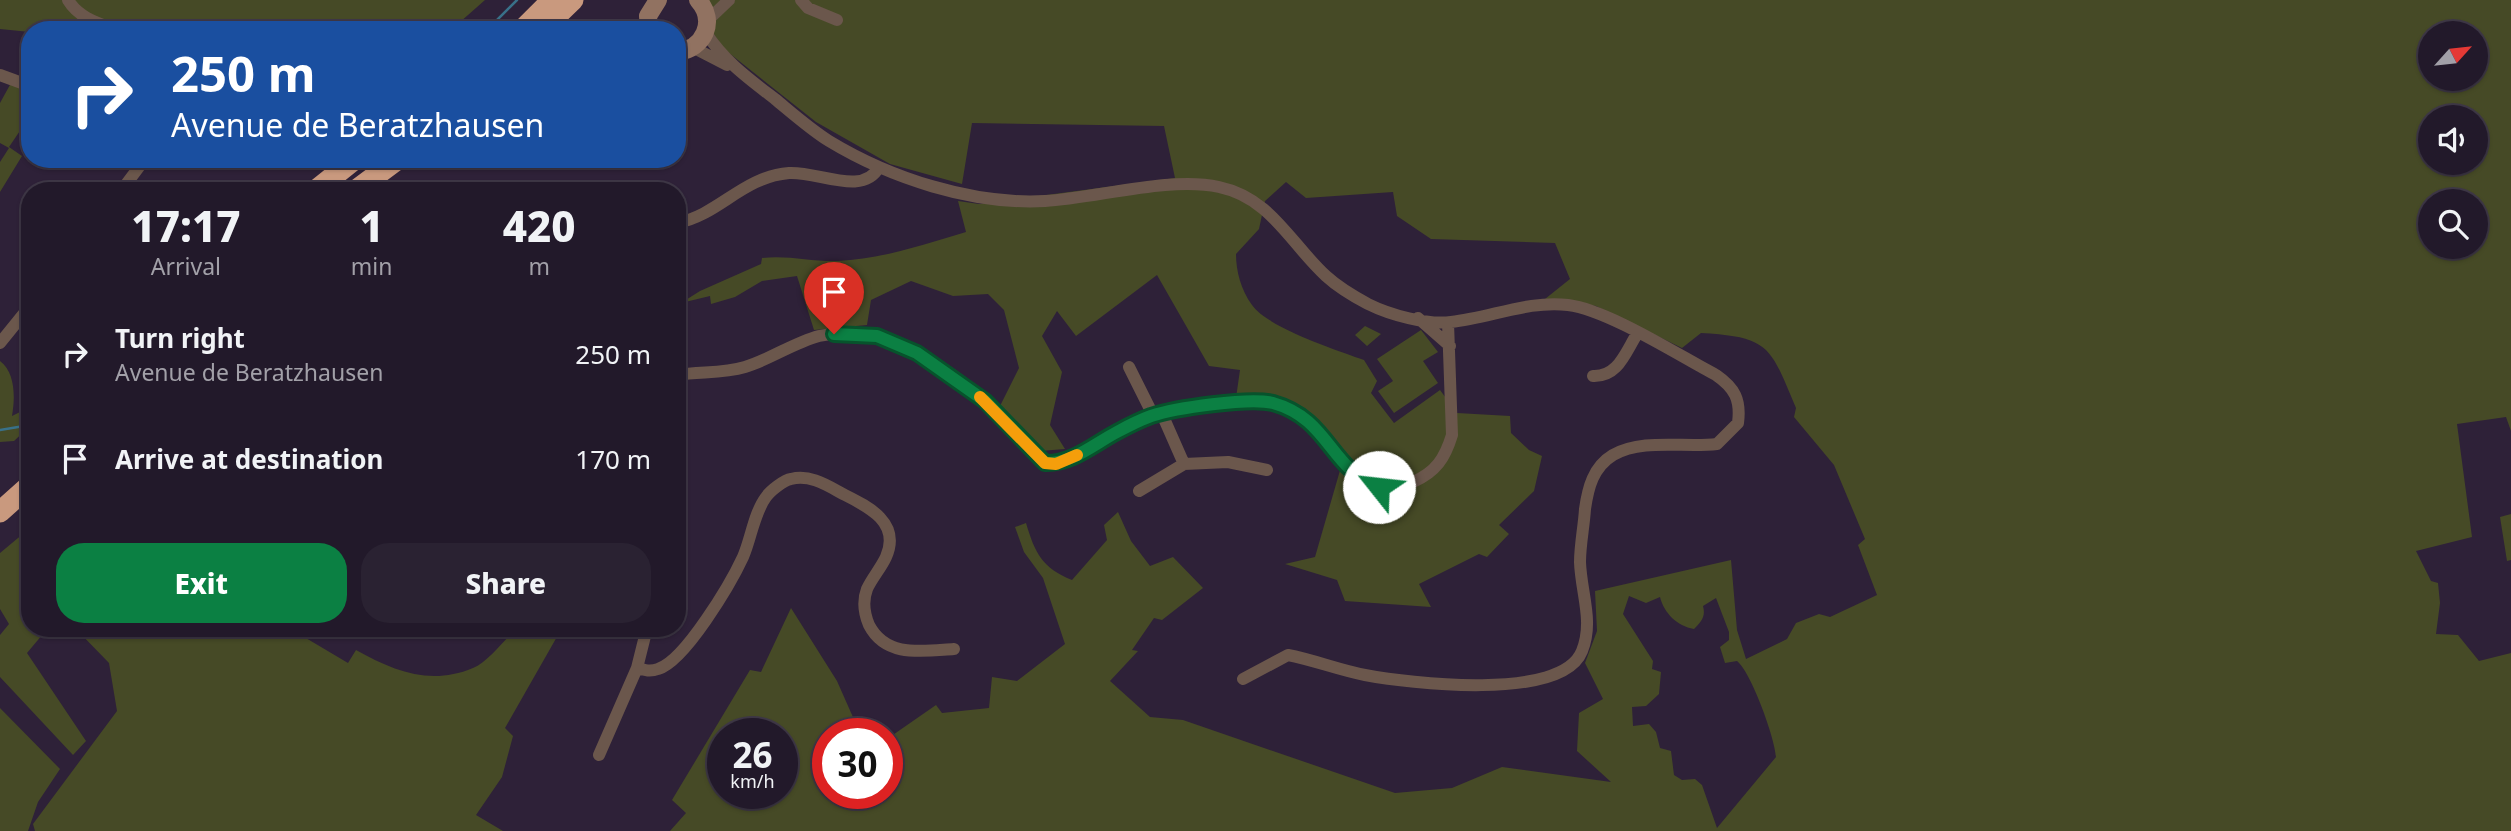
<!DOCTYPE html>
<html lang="en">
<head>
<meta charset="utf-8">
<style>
	:root { --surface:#22192a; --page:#2a2232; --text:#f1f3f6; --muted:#a2a0a8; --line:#3f3847; --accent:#0b8043 }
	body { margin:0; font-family:"Noto Sans",sans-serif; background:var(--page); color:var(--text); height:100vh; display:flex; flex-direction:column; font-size:26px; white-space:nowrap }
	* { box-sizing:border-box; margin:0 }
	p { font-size:23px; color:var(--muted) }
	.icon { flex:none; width:38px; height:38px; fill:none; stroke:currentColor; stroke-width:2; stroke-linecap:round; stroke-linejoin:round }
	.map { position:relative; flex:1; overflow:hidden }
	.side { position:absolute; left:21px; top:182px; width:665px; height:455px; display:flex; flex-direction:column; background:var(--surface); border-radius:28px; box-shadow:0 2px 5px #0004,0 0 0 2px var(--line) }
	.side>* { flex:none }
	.guide { position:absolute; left:21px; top:21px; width:665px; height:147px; border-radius:28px; box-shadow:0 2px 5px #0004,0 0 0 2px var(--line); background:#1a4fa0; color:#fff; overflow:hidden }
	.needle { width:46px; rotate:63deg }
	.controls { position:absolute; left:2418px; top:21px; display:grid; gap:14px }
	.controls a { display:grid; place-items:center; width:70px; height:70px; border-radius:50%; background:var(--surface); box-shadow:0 2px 5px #0004,0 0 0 2px var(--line); font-size:35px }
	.speed { position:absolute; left:707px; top:718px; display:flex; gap:14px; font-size:35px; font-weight:700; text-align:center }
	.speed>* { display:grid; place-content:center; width:91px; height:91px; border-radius:50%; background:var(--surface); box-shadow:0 2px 5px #0004,0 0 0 2px var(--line); line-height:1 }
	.speed small { font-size:18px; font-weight:400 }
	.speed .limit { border:10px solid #d22; background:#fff; color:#111 }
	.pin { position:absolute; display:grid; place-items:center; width:60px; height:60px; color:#fff; margin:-72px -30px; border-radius:50% 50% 50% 0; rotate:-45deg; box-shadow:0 0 7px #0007 }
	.pin .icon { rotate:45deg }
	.me { position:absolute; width:77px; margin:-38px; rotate:299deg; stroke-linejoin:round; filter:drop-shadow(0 0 5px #0008) }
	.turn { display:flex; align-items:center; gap:24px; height:147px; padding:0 35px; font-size:32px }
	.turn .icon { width:91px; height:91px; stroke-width:2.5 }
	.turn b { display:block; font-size:49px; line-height:60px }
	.eta { display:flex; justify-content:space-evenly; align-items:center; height:119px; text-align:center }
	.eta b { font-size:42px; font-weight:800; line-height:49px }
	.button { display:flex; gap:14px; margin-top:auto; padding:14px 35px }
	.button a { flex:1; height:80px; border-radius:28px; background:var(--accent); color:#fff; font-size:28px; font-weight:800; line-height:80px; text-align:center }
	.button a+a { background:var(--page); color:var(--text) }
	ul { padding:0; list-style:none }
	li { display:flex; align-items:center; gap:21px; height:105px; padding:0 35px }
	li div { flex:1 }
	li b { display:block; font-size:26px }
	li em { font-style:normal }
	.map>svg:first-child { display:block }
	.green { fill:#464a26; fill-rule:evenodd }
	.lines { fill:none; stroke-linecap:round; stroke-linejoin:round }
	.stream { stroke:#397189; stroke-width:2.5 }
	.street { stroke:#6b574c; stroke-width:12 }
	.secondary { stroke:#917261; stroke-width:18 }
	.highway { stroke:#c9997e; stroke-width:21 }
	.route-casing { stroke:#07532c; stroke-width:18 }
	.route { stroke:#0b8043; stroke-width:12 }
	.slow { stroke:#f59e0b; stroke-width:12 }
</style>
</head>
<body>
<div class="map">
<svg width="2511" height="831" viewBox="0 0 2511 831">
	<rect width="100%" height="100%" fill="#2e2138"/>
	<path class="green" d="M0 0H485L451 30H30V32L0 29Z
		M690 0H2511V431L2506 417 2457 424 2472 537 2416 551 2431 581 2438 583 2440 603 2436 634 2458 635 2479 661 2511 653V831H670L686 813 672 800 750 670 761 672 791 608 837 681 860 733H828V793H887V739L936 705 942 713 989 708 992 677 1017 681 1065 644 1043 578 1024 552 1015 527 1026 523C1035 553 1042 568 1072 580L1107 540 1104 525 1118 512 1131 541 1150 566 1173 557 1203 588 1162 620 1154 618 1132 650 1138 651 1110 681 1150 717 1183 720 1395 793 1452 788 1502 767 1611 782 1577 751 1579 713 1603 699 1585 663 1597 631 1595 591 1731 560 1737 630 1746 659 1787 639 1796 623 1819 614 1830 617 1877 595 1858 545 1865 539 1834 465 1794 417 1796 408C1770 347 1771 337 1701 333L1682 348 1596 306 1545 299 1570 279 1555 243 1431 239 1397 216 1393 192 1306 198 1286 182 1265 201 1259 229 1236 254C1236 271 1241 290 1252 305 1268 328 1337 350 1364 360L1377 381 1371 393 1394 423 1440 390 1457 413 1510 416 1511 433 1529 450 1542 456 1534 491 1499 525 1509 534 1487 557 1479 554 1419 584 1431 607 1345 601 1337 580 1285 564 1315 557 1341 467 1292 407 1236 398 1240 370 1209 366 1157 275 1076 336 1057 311 1042 336 1062 372 1050 425 1065 449 1040 451 1000 406 1019 368 1004 310 988 294 953 296 911 281 871 300 867 325 814 330 797 276 762 281 735 297 711 304 710 296 681 303 700 291 761 264 762 258C789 255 812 262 838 261 882 259 925 244 966 232L958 201 979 204 1175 178 1164 126 972 123 962 184 890 164 816 122 724 49ZM2431 33H2476V79H2431ZM2431 117H2476V163H2431ZM2431 201H2476V247H2431ZM1629 596 1646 603 1660 597C1664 613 1677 626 1694 629 1701 622 1706 617 1703 606L1716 598 1729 632V640L1720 647 1725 663 1737 661C1751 672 1775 738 1776 757L1717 828 1702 785 1695 779 1682 780 1674 775 1671 751 1660 748 1656 732 1649 724 1633 726 1632 707 1646 706 1659 694 1661 672 1652 669 1653 661 1623 614ZM723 733H782V793H723Z
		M11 83 30 89V116L9 147 22 156 0 192V162L9 148 0 143V103Z
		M1365 326 1381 334 1367 346 1355 335Z
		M1421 330 1438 352 1423 361 1438 383 1394 413 1378 391 1393 381 1377 359Z
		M0 361C16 373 15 399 12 416L30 407V426L14 441 0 442Z
		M2511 514V560L2507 561 2500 517Z
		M30 528V628H48L27 653 86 741 73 755 0 677V635L9 624 0 609V553Z
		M75 628H289L348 663 356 650C394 671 430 686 473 668 488 662 504 640 517 628H562L505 728 513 736 502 777 476 815 503 831H35L33 824 117 711 109 663Z
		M0 708 60 769 38 802 28 831H0Z"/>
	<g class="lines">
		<path class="stream" d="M487 30 517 0
			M0 430 30 425"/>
		<path class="street" d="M68 0C79 18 98 23 117 30
			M801 0 808 8 837 20
			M708 20 729 0
			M706 33C724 61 749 79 775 99 792 113 810 129 829 141 890 178 972 205 1045 201 1097 198 1170 176 1219 187 1271 198 1290 243 1326 276 1338 287 1353 296 1368 304 1390 315 1427 325 1451 322 1490 318 1529 300 1568 305 1608 310 1678 355 1716 375 1735 388 1741 400 1738 423L1717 444C1684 448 1643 438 1613 455 1593 467 1588 488 1585 509 1584 526 1580 545 1580 562 1581 593 1594 621 1582 651 1562 702 1408 683 1365 675 1339 670 1314 660 1288 655L1243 679
			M694 48 727 65
			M0 75 30 86
			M121 191 145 159
			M677 223C719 215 742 177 789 173 818 171 863 197 879 167
			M1418 318 1450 346
			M0 343 30 306
			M1129 367 1153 415
			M677 375C700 371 722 374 745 367 771 359 793 343 819 336 877 322 944 364 986 402 1007 421 1024 444 1045 463 1072 464 1094 444 1117 432 1152 414 1233 393 1272 403 1288 407 1306 416 1318 428 1346 457 1361 506 1413 482 1436 472 1445 458 1452 435L1448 323
			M1593 376C1618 377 1625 353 1637 334
			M1184 464 1228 462 1267 470
			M1139 491 1184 464 1162 414
			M637 668C644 670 650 672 658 669 685 661 731 583 743 557 751 539 754 513 766 497 770 491 784 480 791 479 811 474 828 486 845 495 869 507 901 523 886 557 881 568 872 578 867 589 862 602 864 613 869 625 886 658 922 651 954 649
			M599 755 637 668 647 628"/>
		<path class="secondary" d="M649 30 648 16 658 0
			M677 52C704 49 717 21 698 0"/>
		<path class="highway" d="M522 30 548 4
			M542 30 573 0
			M315 191 355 159
			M355 191 398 159
			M0 512 30 485"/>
	</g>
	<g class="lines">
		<g class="route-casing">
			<path id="route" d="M834 334 877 336 917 353 985 401 1045 463C1072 464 1094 444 1117 432 1128 426 1140 420 1151 416 1175 408 1250 397 1273 403 1330 419 1329 469 1379 487"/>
		</g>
		<use href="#route" class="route"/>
		<path class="slow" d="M980 397 1045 463 1056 464 1077 455"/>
	</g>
</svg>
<div class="controls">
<a><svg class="needle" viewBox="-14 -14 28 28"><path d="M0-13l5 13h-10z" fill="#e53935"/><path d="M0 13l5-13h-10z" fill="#a2a0a8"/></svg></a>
<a><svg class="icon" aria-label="sound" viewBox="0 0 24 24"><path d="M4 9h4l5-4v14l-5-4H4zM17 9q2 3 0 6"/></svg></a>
<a><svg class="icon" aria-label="search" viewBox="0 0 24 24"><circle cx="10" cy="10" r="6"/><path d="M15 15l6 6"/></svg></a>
</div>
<div class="speed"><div>26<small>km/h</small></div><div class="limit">30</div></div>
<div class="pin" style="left:834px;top:334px;background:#d93025"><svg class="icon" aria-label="arrive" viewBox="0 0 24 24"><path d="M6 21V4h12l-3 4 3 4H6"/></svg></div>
<svg class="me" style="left:1379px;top:487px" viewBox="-20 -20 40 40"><circle r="19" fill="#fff"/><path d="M0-13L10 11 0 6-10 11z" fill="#0b8043"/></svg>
<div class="guide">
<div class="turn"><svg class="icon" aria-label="right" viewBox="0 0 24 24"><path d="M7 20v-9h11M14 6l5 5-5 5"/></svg><div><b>250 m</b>Avenue de Beratzhausen</div></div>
</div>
<section class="side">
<div class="eta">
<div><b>17:17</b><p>Arrival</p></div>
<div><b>1</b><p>min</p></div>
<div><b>420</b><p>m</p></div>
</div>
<ul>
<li><svg class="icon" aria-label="right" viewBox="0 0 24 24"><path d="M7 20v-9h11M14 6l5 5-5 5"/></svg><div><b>Turn right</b><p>Avenue de Beratzhausen</p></div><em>250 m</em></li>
<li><svg class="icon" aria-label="arrive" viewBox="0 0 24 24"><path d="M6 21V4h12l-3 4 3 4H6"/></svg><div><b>Arrive at destination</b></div><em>170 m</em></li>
</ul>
<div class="button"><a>Exit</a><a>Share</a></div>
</section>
</div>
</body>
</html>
